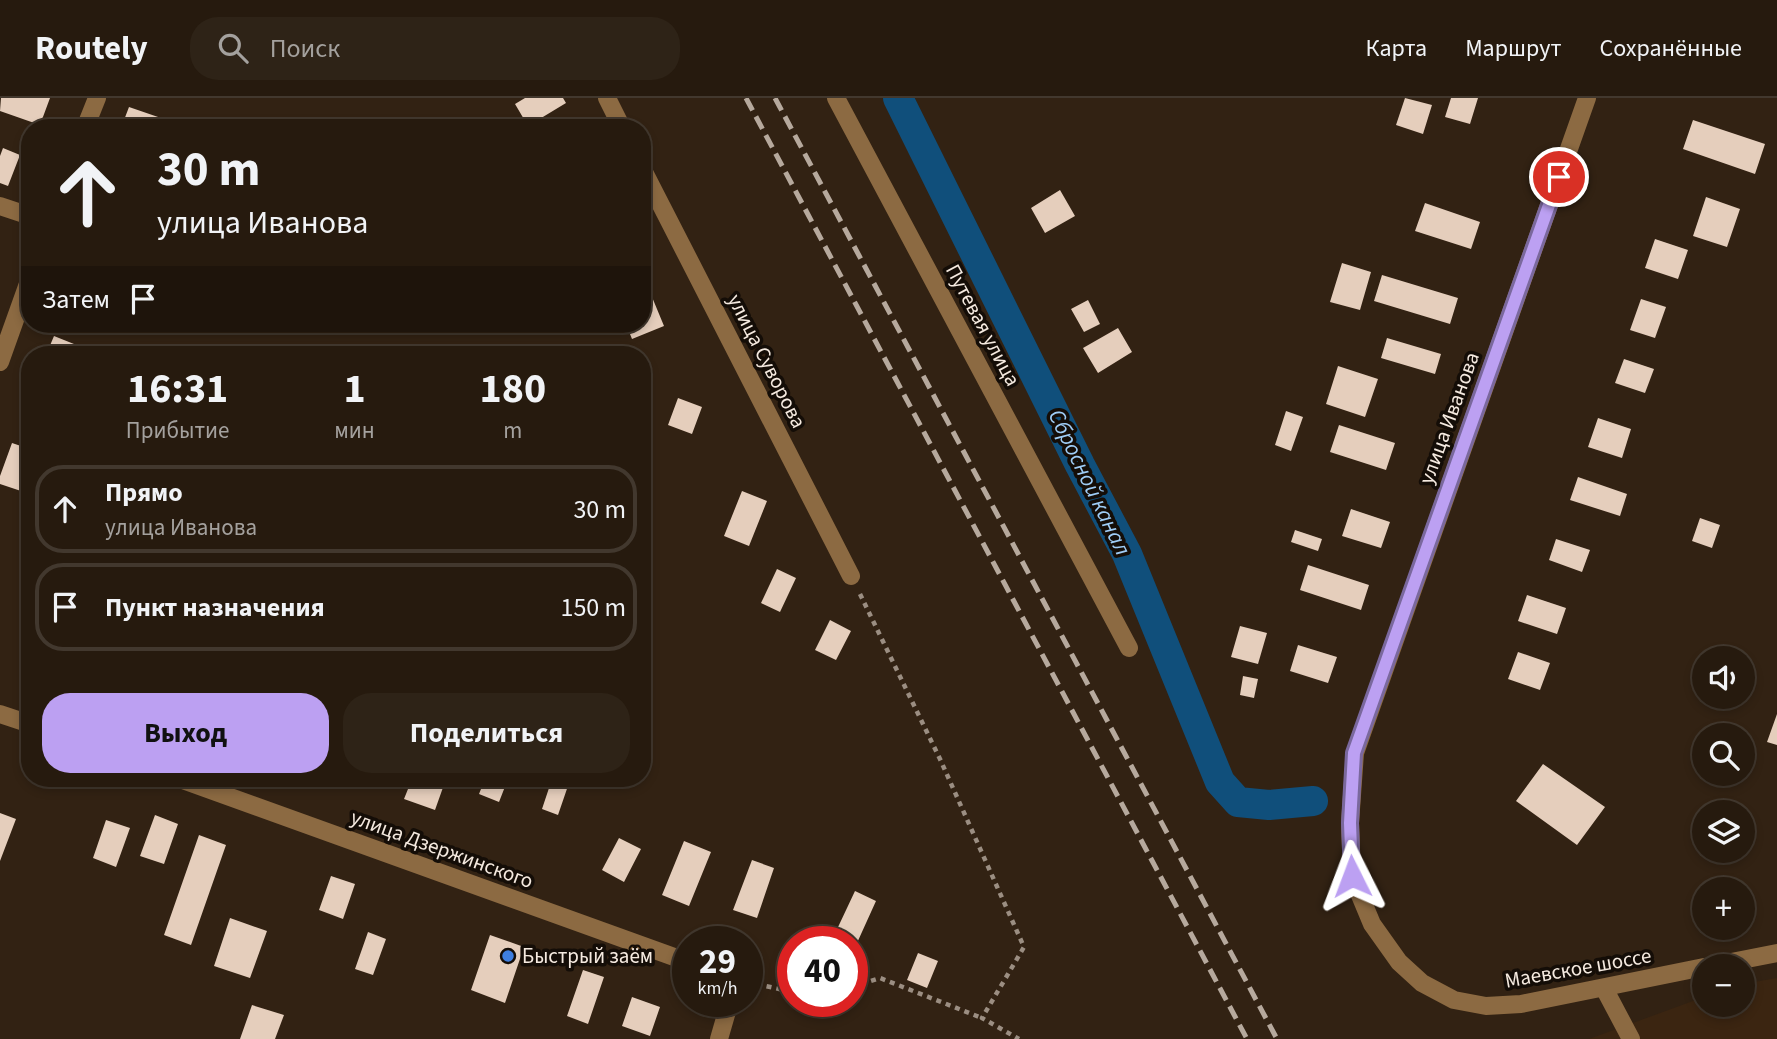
<!DOCTYPE html>
<html lang="ru">
<head>
<meta charset="utf-8">
<style>
	:root { --surface:#261a0e; --page:#2e2317; --text:#f1f3f6; --muted:#a4a19e; --line:#42382e; --accent:#bca0f2 }
	body { margin:0; font-family:"Source Sans 3",sans-serif; background:var(--page); color:var(--text); height:100vh; display:flex; flex-direction:column; font-size:26px; white-space:nowrap }
	* { box-sizing:border-box; margin:0 }
	p { font-size:23px; color:var(--muted) }
	.icon { flex:none; width:38px; height:38px; fill:none; stroke:currentColor; stroke-width:2; stroke-linecap:round; stroke-linejoin:round }
	.map { position:relative; flex:1; overflow:hidden }
	.details { position:absolute; left:21px; top:248px; width:630px; height:441px; display:flex; flex-direction:column; background:var(--surface); border-radius:28px; box-shadow:0 4px 10px #0003,0 0 0 2px var(--line) }
	.details>* { flex:none }
	.top-card { position:absolute; left:21px; top:21px; width:630px; height:214px; border-radius:28px; box-shadow:0 4px 10px #0003,0 0 0 2px var(--line); background:#261a0e; color:var(--text); overflow:hidden }
	.fabs { position:absolute; left:1692px; top:548px; display:grid; gap:14px }
	.fabs a { display:grid; place-items:center; width:63px; height:63px; border-radius:50%; background:var(--surface); box-shadow:0 4px 10px #0003,0 0 0 2px var(--line); font-size:35px }
	.speed { position:absolute; left:672px; top:828px; display:flex; gap:14px; font-size:35px; font-weight:700; text-align:center }
	.speed>* { display:grid; place-content:center; width:91px; height:91px; border-radius:50%; background:var(--surface); box-shadow:0 4px 10px #0003,0 0 0 2px var(--line); line-height:1 }
	.speed small { font-size:18px; font-weight:400 }
	.speed .limit { border:10px solid #d22; background:#fff; color:#111 }
	.pin { position:absolute; display:grid; place-items:center; width:60px; height:60px; color:#fff; margin:-30px; border:4px solid #fff; border-radius:50%; box-shadow:0 2px 7px #0007 }
	.me { position:absolute; width:77px; margin:-38px; rotate:357deg; stroke-linejoin:round; filter:drop-shadow(0 0 5px #0008) }
	.turn { display:flex; align-items:center; gap:24px; height:147px; padding:0 21px; font-size:32px }
	.turn .icon { width:91px; height:91px; stroke-width:2.5 }
	.turn b { display:block; font-size:49px; line-height:60px }
	.then { display:flex; align-items:center; height:66px; padding:0 21px; background:#0003; gap:14px; font-size:26px }
	.eta { display:flex; justify-content:space-evenly; align-items:center; height:119px; text-align:center }
	.eta b { font-size:42px; font-weight:700; line-height:49px }
	.primary-button { display:flex; gap:14px; margin-top:auto; padding:14px 21px }
	.primary-button a { flex:1; height:80px; border-radius:28px; background:var(--accent); color:#111; font-size:28px; font-weight:700; line-height:80px; text-align:center }
	.primary-button a+a { background:var(--page); color:var(--text) }
	ul { padding:0; list-style:none }
	li { display:flex; align-items:center; gap:21px; height:88px; margin:0 14px 10px; padding:0 7px; border:4px solid var(--line); border-radius:28px }
	li div { flex:1 }
	li b { display:block; font-size:26px }
	li em { font-style:normal }
	header { display:flex; align-items:center; gap:42px; box-sizing:border-box; height:98px; padding:0 35px; background:var(--surface); border-bottom:2px solid var(--line) }
	header strong { font-size:33px }
	nav { display:flex; gap:38px; margin-inline-start:auto; font-size:24px }
	.search { width:490px; height:63px; background:var(--page); display:flex; align-items:center; gap:18px; box-sizing:border-box; padding:0 24px; border-radius:28px; color:var(--muted); font-size:26px }
	.map>svg:first-child { display:block }
	.built { fill:#3b2511 }
	.lines { fill:none; stroke-linecap:round; stroke-linejoin:round }
	.canal { stroke:#104f7b; stroke-width:30 }
	.building { fill:#e5cebc }
	.path { stroke:#9b8e82; stroke-width:4.5; stroke-dasharray:5 5; stroke-linecap:butt }
	.minor { stroke:#8c6a42; stroke-width:18 }
	.rail { stroke:#b6a99d; stroke-width:5; stroke-dasharray:14 7; stroke-linecap:butt }
	.route-casing { stroke:#7a689d; stroke-width:18 }
	.route { stroke:#bca0f2; stroke-width:12 }
	.shop-dot { fill:#3f7fe0; stroke:#140d07; stroke-width:2.5 }
	.labels { text-anchor:middle; stroke-width:7; stroke-linejoin:round; paint-order:stroke }
	.street-label { font-size:21px; fill:#f5eae0; stroke:#140d07 }
	.poi-label { font-size:21px; fill:#f5eae0; stroke:#140d07; text-anchor:start }
	.water-label { font-size:23px; font-style:italic; fill:#9fcdf6; stroke:#140d07 }
</style>
</head>
<body>
<header>
<strong>Routely</strong>
<div class="search"><svg class="icon" aria-label="search" viewBox="0 0 24 24"><circle cx="10" cy="10" r="6"/><path d="M15 15l6 6"/></svg>Поиск</div>
<nav><a>Карта</a><a>Маршрут</a><a>Сохранённые</a></nav>
</header>
<div class="map">
<svg width="1777" height="941" viewBox="0 0 1777 941">
	<rect width="100%" height="100%" fill="#322213"/>
	<path class="built" d="M1777 880V941H1589L1704 899V906H1743V886Z"/>
	<g class="lines">
		<path class="canal" d="M898 0 1080 367 1127 456 1220 684 1238 704 1269 707 1313 703"/>
	</g>
	<path class="building" d="M1 0H50L40 27 0 13Z
		M525 0H563L566 5 528 28 515 6Z
		M1405 0 1432 7 1423 36 1396 27Z
		M1451 0H1478L1470 26 1445 19Z
		M129 9 161 20 158 30H121Z
		M1693 22 1765 46 1755 76 1683 51Z
		M3 50 20 57 8 88 0 85V58Z
		M1060 92 1075 118 1045 135 1031 110Z
		M1706 99 1740 111 1727 149 1693 138Z
		M1425 105 1480 124 1471 151 1415 133Z
		M1655 141 1688 152 1678 181 1645 170Z
		M1342 165 1371 174 1360 212 1330 204Z
		M1382 177 1458 200 1450 226 1374 203Z
		M652 199 664 228 632 241 626 226H642V203Z
		M1641 201 1666 209 1655 240 1630 232Z
		M1088 202 1100 226 1084 234 1071 211Z
		M1118 230 1132 254 1098 275 1083 250Z
		M54 238 84 250 81 257H46Z
		M1387 240 1441 256 1435 276 1381 260Z
		M1624 261 1654 271 1645 295 1615 285Z
		M1338 268 1378 281 1365 319 1326 306Z
		M678 300 702 309 692 336 668 327Z
		M1286 313 1303 319 1291 353 1275 347Z
		M1598 320 1631 331 1622 360 1588 349Z
		M1339 327 1395 345 1386 372 1330 354Z
		M12 345 30 351V396L0 386V378Z
		M1578 379 1627 396 1620 418 1570 402Z
		M742 393 767 403 749 448 724 438Z
		M1351 411 1390 424 1381 450 1342 438Z
		M1700 420 1720 427 1712 450 1692 443Z
		M1295 432 1322 441 1318 453 1291 444Z
		M1556 441 1590 452 1582 474 1549 462Z
		M1308 467 1369 487 1361 512 1300 492Z
		M777 471 796 480 780 514 761 505Z
		M1527 497 1566 510 1557 536 1518 523Z
		M830 522 851 533 836 562 815 552Z
		M1240 528 1267 535 1258 566 1231 559Z
		M29 536H30V566L20 563Z
		M1298 547 1337 559 1328 585 1290 573Z
		M1518 554 1550 565 1540 592 1508 581Z
		M1243 578 1258 581 1254 600 1240 597Z
		M1777 616V647L1767 644Z
		M1543 666 1605 709 1577 747 1516 703Z
		M348 681H379L375 691Z
		M412 681H446L435 712 404 701Z
		M485 681H508L499 704 479 696Z
		M552 681 570 682 558 717 542 711Z
		M0 715 16 721 0 763Z
		M155 717 178 726 164 766 140 758Z
		M106 722 130 730 116 769 93 760Z
		M199 737 226 747 191 847 164 837Z
		M619 740 641 751 624 784 602 772Z
		M684 743 711 754 689 808 662 797Z
		M752 762 774 770 757 820 733 812Z
		M331 778 355 786 343 821 319 812Z
		M855 793 876 803 852 856V844H831Z
		M230 820 267 833 250 880 214 868Z
		M368 834 386 841 373 877 355 871Z
		M490 837 524 849 505 905 471 892Z
		M918 855 938 863 927 890 907 882Z
		M583 872 604 879 588 926 567 918Z
		M632 899 660 909 650 938 622 928Z
		M252 907 284 917 275 941H240Z"/>
	<g class="lines">
		<path class="path" d="M860 496 940 661 1024 849 982 920 1019 941
			M747 884 793 894
			M852 889 880 880 982 920"/>
		<path class="minor" d="M607 0 622 30
			M836 0 1129 550
			M1587 0 1355 655 1350 725 1352 778 1372 826 1399 864 1422 885 1454 902 1486 908 1521 906 1704 869
			M85 30 97 0
			M642 70 851 478
			M0 108 30 118
			M0 264 30 180
			M0 616 30 626
			M180 681 688 864
			M1711 868 1777 855
			M1604 890 1631 941
			M719 941 730 903"/>
		<path class="rail" d="M746 0 1247 941
			M775 0 1277 941"/>
	</g>
	<g class="lines">
		<g class="route-casing">
			<path id="route" d="M1352 778 1350 725 1354 655 1559 79"/>
		</g>
		<use href="#route" class="route"/>
	</g>
	<circle class="shop-dot" cx="508" cy="858" r="7"/>
	<g class="labels">
		<g class="street-label">
			<text transform="translate(983 227) rotate(62)" y="7">Путевая улица</text>
			<text transform="translate(767 263) rotate(63)" y="7">улица Суворова</text>
			<text transform="translate(1449 320) rotate(-70)" y="7">улица Иванова</text>
			<text transform="translate(442 751) rotate(20)" y="7">улица Дзержинского</text>
			<text transform="translate(1578 870) rotate(-10)" y="7">Маевское шоссе</text>
		</g>
		<g class="poi-label">
			<text x="522" y="865">Быстрый заём</text>
		</g>
		<g class="water-label">
			<text transform="translate(1090 384) rotate(64)" y="8">Сбросной канал</text>
		</g>
	</g>
</svg>
<div class="fabs">
<a><svg class="icon" aria-label="sound" viewBox="0 0 24 24"><path d="M4 9h4l5-4v14l-5-4H4zM17 9q2 3 0 6"/></svg></a>
<a><svg class="icon" aria-label="search" viewBox="0 0 24 24"><circle cx="10" cy="10" r="6"/><path d="M15 15l6 6"/></svg></a>
<a><svg class="icon" aria-label="layers" viewBox="0 0 24 24"><path d="M12 4l9 5-9 5-9-5zM3 14l9 5 9-5"/></svg></a>
<a>+</a>
<a>−</a>
</div>
<div class="speed"><div>29<small>km/h</small></div><div class="limit">40</div></div>
<div class="pin" style="left:1559px;top:79px;background:#d93025"><svg class="icon" aria-label="arrive" viewBox="0 0 24 24"><path d="M6 21V4h12l-3 4 3 4H6"/></svg></div>
<svg class="me" style="left:1352px;top:778px" viewBox="-20 -20 40 40"><path d="M0-17L14 15 0 8-14 15z" fill="#bca0f2" stroke="#fff" stroke-width="4"/></svg>
<div class="top-card">
<div class="turn"><svg class="icon" aria-label="ahead" viewBox="0 0 24 24"><path d="M12 20V5M6 11l6-6 6 6"/></svg><div><b>30 m</b>улица Иванова</div></div>
<div class="then">Затем<svg class="icon" aria-label="arrive" viewBox="0 0 24 24"><path d="M6 21V4h12l-3 4 3 4H6"/></svg></div>
</div>
<section class="details">
<div class="eta">
<div><b>16:31</b><p>Прибытие</p></div>
<div><b>1</b><p>мин</p></div>
<div><b>180</b><p>m</p></div>
</div>
<ul>
<li><svg class="icon" aria-label="ahead" viewBox="0 0 24 24"><path d="M12 20V5M6 11l6-6 6 6"/></svg><div><b>Прямо</b><p>улица Иванова</p></div><em>30 m</em></li>
<li><svg class="icon" aria-label="arrive" viewBox="0 0 24 24"><path d="M6 21V4h12l-3 4 3 4H6"/></svg><div><b>Пункт назначения</b></div><em>150 m</em></li>
</ul>
<div class="primary-button"><a>Выход</a><a>Поделиться</a></div>
</section>
</div>
</body>
</html>
